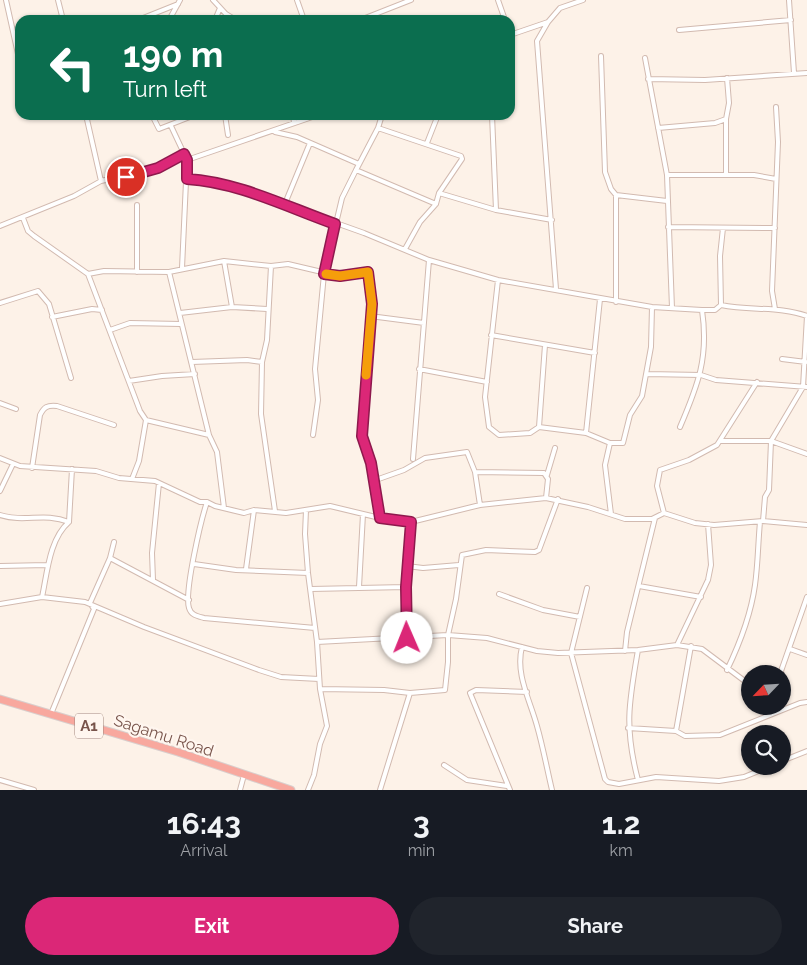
<!DOCTYPE html>
<html lang="en">
<head>
<meta charset="utf-8">
<style>
	:root { --surface:#171b24; --page:#20242c; --text:#f1f3f6; --muted:#9ea1a6; --accent:#db2777 }
	body { margin:0; font-family:Raleway,sans-serif; background:var(--page); color:var(--text); height:100vh; display:flex; flex-direction:column; font-size:19px; white-space:nowrap }
	* { box-sizing:border-box; margin:0 }
	p { font-size:16px; color:var(--muted) }
	.icon { flex:none; width:28px; height:28px; fill:none; stroke:currentColor; stroke-width:2; stroke-linecap:round; stroke-linejoin:round }
	.map { position:relative; height:790px; overflow:hidden }
	.panel { display:flex; flex-direction:column; background:var(--surface); flex:1 }
	.panel>* { flex:none }
	.guide { position:absolute; left:15px; top:15px; width:500px; height:105px; border-radius:15px; box-shadow:0 1px 4px #0004; background:#0b6e4f; color:#fff; overflow:hidden }
	.needle { width:32px; rotate:245deg }
	.controls { position:absolute; left:741px; top:665px; display:grid; gap:10px }
	.controls a { display:grid; place-items:center; width:50px; height:50px; border-radius:50%; background:var(--surface); box-shadow:0 1px 4px #0004; font-size:25px }
	.pin { position:absolute; display:grid; place-items:center; width:42px; height:42px; color:#fff; margin:-21px; border:2px solid #fff; border-radius:50%; box-shadow:0 1px 5px #0007 }
	.me { position:absolute; width:55px; margin:-28px; rotate:359deg; stroke-linejoin:round; filter:drop-shadow(0 0 4px #0008) }
	.turn { display:flex; align-items:center; gap:18px; height:105px; padding:0 25px; font-size:22px }
	.turn .icon { width:65px; height:65px; stroke-width:2.5 }
	.turn b { display:block; font-size:35px; line-height:42px }
	.eta { display:flex; justify-content:space-evenly; align-items:center; height:85px; text-align:center }
	.eta b { font-size:30px; font-weight:700; line-height:35px }
	.action { display:flex; gap:10px; margin-top:auto; padding:10px 25px }
	.action a { flex:1; height:58px; border-radius:30px; background:var(--accent); color:#fff; font-size:20px; font-weight:700; line-height:58px; text-align:center }
	.action a+a { background:var(--page); color:var(--text) }
	.map>svg:first-child { display:block }
	.lines { fill:none; stroke-linecap:round; stroke-linejoin:round }
	.street-casing { stroke:#d2bab0; stroke-width:6 }
	.highway-casing { stroke:#d9cfcd; stroke-width:9 }
	.street { stroke:#fff; stroke-width:4 }
	.highway { stroke:#f8a89e; stroke-width:7 }
	.route-casing { stroke:#8e194d; stroke-width:12 }
	.route { stroke:#db2777; stroke-width:9 }
	.slow { stroke:#f59e0b; stroke-width:9 }
	.labels { text-anchor:middle; stroke-width:4.5; stroke-linejoin:round; paint-order:stroke }
	.shield { fill:#fff6ef; stroke:#a0857c; stroke-width:1 }
	.shield-label { font-size:15px; font-weight:bold; fill:#78544b }
	.street-label { font-size:16px; fill:#78544b; stroke:#fff6ef }
</style>
</head>
<body>
<div class="map">
<svg width="807" height="790" viewBox="0 0 807 790">
	<rect width="100%" height="100%" fill="#fdf2e8"/>
	<g class="lines">
		<g class="street-casing">
			<path id="street" d="M6 0 20 63
				M58 0 63 20
				M213 0 226 14 236 20
				M297 0 304 20
				M498 0 505 20
				M789 0 794 73
				M138 20 178 4
				M169 20 180 0
				M215 20 220 8
				M360 20 411 0
				M548 22 537 41 556 289
				M679 30 791 20
				M510 35 548 22 560 8 583 0
				M601 56 605 172 611 189 616 195 667 201
				M645 58 667 175 672 308
				M648 79 705 80 807 73
				M86 115 101 181
				M152 115 159 129 195 115
				M225 115 228 135
				M293 115 294 123
				M382 115 378 128 461 156 462 159 439 193 436 204 420 222 405 249
				M492 115 496 210 552 220
				M726 119V174
				M171 126 187 160 182 268
				M378 128 356 170 436 204
				M658 128 715 123 726 119 729 103 727 78
				M275 132 297 137 359 164
				M427 143 438 115
				M187 160 318 115
				M667 175H754L776 179
				M187 179 204 180 252 193 364 233 429 260 498 280 652 307 702 310H715L721 305C750 311 780 306 807 316
				M439 193 496 210
				M137 205V272
				M284 206 310 143
				M23 218 28 231 34 236 88 274 140 411 146 420 209 435
				M0 226 74 196 101 181 157 168 184 154
				M668 227 775 228
				M224 261 232 307
				M271 266 267 340 262 362 261 414 275 511
				M169 272 209 435 217 452 224 508
				M88 274 104 271 169 272 224 261 271 266 288 264 339 276 368 272 372 304 362 436 371 463 380 518
				M498 280 485 397 489 427 499 435 530 433 539 427 586 433 610 443H623L630 415 642 396 651 347 652 307
				M616 302V195
				M0 303 38 291 49 304 71 378
				M721 305 720 256 723 228
				M775 309 772 291 778 142 776 107
				M180 313 232 307 267 309
				M370 316 424 323
				M52 317 92 309 102 310
				M110 330 130 323 181 324
				M491 335 595 353
				M782 359 806 362
				M192 362 247 360 262 362
				M419 369 487 382
				M647 374 701 375 716 380 807 387
				M129 381 162 376 195 374
				M0 403 16 409
				M539 427 545 345
				M680 427C698 385 709 357 702 310
				M586 433 600 299
				M313 435 318 400 315 369 324 274 342 198 356 170
				M720 441H771L807 454
				M610 443 605 465 611 514
				M0 458 20 466 96 471 119 478 155 481 200 502H207L215 506 244 513 254 510 286 513 330 506 380 518 411 522 480 505 546 498 588 507 625 519H652L664 513 695 523 714 525 763 521 807 525
				M413 459 429 260
				M32 468 40 415C44 407 47 405 57 406L114 425
				M475 472 544 473 548 479 546 498
				M547 475 555 448
				M132 479 139 461 146 420
				M373 481 404 470 425 458 467 452 475 472 480 505
				M0 491 13 464
				M207 502C201 520 184 592 189 608 191 615 197 616 204 618L315 628
				M306 510 305 534 308 573 317 642 320 689 327 726 320 744 314 775 308 790
				M664 513 657 486 660 470 689 460 717 445 757 382
				M0 515C26 523 43 512 69 522
				M763 521 765 497 769 490 771 441 803 387 807 316
				M110 558 189 600
				M194 564 236 570 308 573
				M0 566 47 565
				M407 566 423 568 459 565
				M246 569 254 510
				M153 580 152 553 159 483
				M639 586 701 597
				M359 587 363 514
				M587 588 571 653 605 779 608 782 619 784 656 777 719 781 744 777 771 766
				M311 589 406 587
				M499 594 543 610 580 617
				M42 597C47 575 49 539 69 522L72 469
				M0 604 42 597 85 602 144 627 259 670 281 677 319 679
				M407 638 406 587 411 522
				M317 642 448 635 487 638 537 651 558 653 638 650 677 645 702 649 750 685
				M677 645 708 580 711 565 708 524
				M522 647C515 674 530 700 537 726 543 747 547 769 552 790
				M790 649 807 655
				M638 650C629 702 624 727 638 780
				M625 651 627 632 655 518
				M727 670C740 643 751 614 755 585 758 564 758 543 760 522
				M780 674 807 597
				M320 689 384 690 410 693 445 690 448 662V635L456 599 462 555 486 550 535 552 539 550 558 499
				M51 714 94 609 90 603 110 558 114 542
				M628 728 676 731 685 736 720 735 800 703 807 702
				M676 731 691 646
				M782 761 807 751
				M444 765 467 780 507 786
				M0 780 34 790
				M240 790 244 775
				M380 790 410 693
				M510 790 470 693 476 690 527 692"/>
		</g>
		<g class="highway-casing">
			<path id="highway" d="M0 699 178 752 291 790"/>
		</g>
		<use href="#street" class="street"/>
		<use href="#highway" class="highway"/>
	</g>
	<g class="lines">
		<g class="route-casing">
			<path id="route" d="M126 177 158 168 184 154 187 160V179C238 182 287 207 335 224L324 274 340 276 368 272 372 304 362 436 371 463 380 518 411 522 406 587 407 638"/>
		</g>
		<use href="#route" class="route"/>
		<path class="slow" d="M326 274 340 276 368 272 372 304 366 375"/>
	</g>
	<g class="labels">
		<rect class="shield" x="75" y="713.5" width="28" height="25" rx="4"/>
		<g class="shield-label">
			<text x="89" y="731">A1</text>
		</g>
		<g class="street-label">
			<text transform="translate(164 735) rotate(18)" y="6">Sagamu Road</text>
		</g>
	</g>
</svg>
<div class="controls">
<a><svg class="needle" viewBox="-14 -14 28 28"><path d="M0-13l5 13h-10z" fill="#e53935"/><path d="M0 13l5-13h-10z" fill="#9ea1a6"/></svg></a>
<a><svg class="icon" aria-label="search" viewBox="0 0 24 24"><circle cx="10" cy="10" r="6"/><path d="M15 15l6 6"/></svg></a>
</div>
<div class="pin" style="left:126px;top:177px;background:#d93025"><svg class="icon" aria-label="arrive" viewBox="0 0 24 24"><path d="M6 21V4h12l-3 4 3 4H6"/></svg></div>
<svg class="me" style="left:407px;top:638px" viewBox="-20 -20 40 40"><circle r="19" fill="#fff"/><path d="M0-13L10 11 0 6-10 11z" fill="#db2777"/></svg>
<div class="guide">
<div class="turn"><svg class="icon" aria-label="left" viewBox="0 0 24 24"><path d="M17 20v-9H6M10 6l-5 5 5 5"/></svg><div><b>190 m</b>Turn left</div></div>
</div>
</div>
<section class="panel">
<div class="eta">
<div><b>16:43</b><p>Arrival</p></div>
<div><b>3</b><p>min</p></div>
<div><b>1.2</b><p>km</p></div>
</div>
<div class="action"><a>Exit</a><a>Share</a></div>
</section>
</body>
</html>
